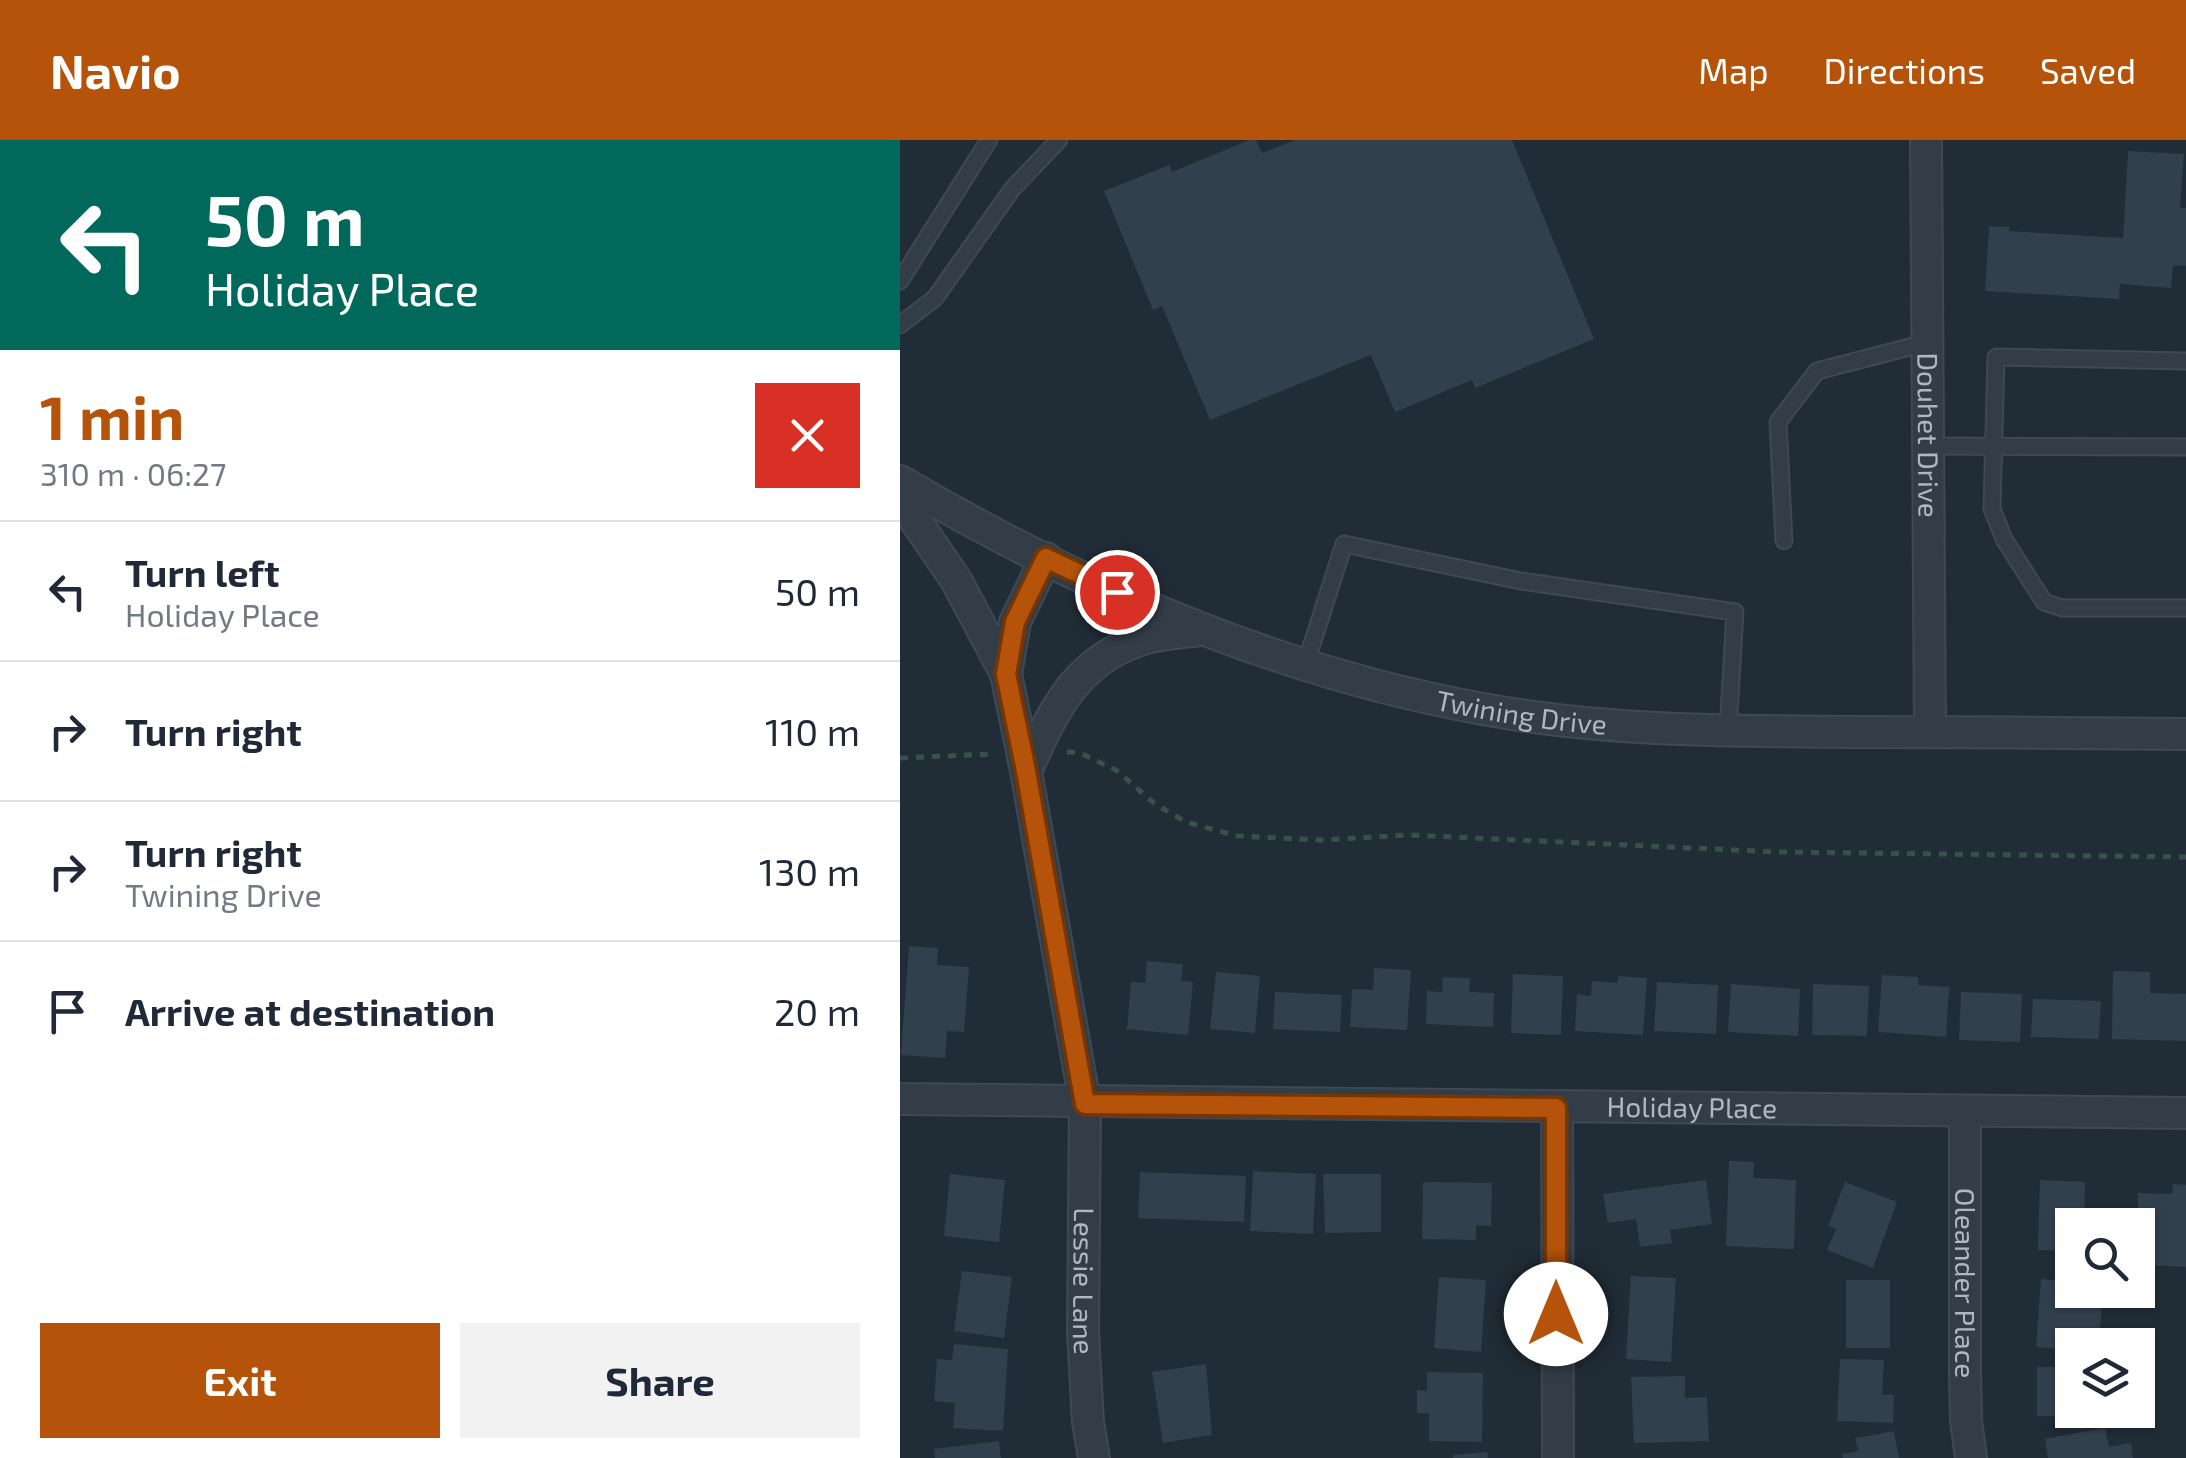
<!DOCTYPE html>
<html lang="en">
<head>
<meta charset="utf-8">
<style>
	:root { --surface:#fff; --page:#f2f2f3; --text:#1f2937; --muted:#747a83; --line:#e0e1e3; --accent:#b45309 }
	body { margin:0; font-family:"Exo 2",sans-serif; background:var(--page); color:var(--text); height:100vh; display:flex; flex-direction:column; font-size:38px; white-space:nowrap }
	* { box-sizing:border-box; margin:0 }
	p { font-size:32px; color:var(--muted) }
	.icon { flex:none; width:55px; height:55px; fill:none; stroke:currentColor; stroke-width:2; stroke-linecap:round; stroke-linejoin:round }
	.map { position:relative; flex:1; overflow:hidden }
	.drawer { display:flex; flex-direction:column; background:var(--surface); width:900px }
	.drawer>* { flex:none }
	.banner { background:#00695c; color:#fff; overflow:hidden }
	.tools { position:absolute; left:1155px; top:1068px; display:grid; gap:20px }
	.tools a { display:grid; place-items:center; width:100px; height:100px; border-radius:0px; background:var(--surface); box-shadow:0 2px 8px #0004; font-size:50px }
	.pin { position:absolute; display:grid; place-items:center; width:85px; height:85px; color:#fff; margin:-42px; border:5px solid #fff; border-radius:50%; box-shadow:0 2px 10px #0007 }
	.me { position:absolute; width:110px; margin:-55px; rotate:0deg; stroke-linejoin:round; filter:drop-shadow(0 0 8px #0008) }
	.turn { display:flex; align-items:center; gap:35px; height:210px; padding:0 40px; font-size:45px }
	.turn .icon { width:130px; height:130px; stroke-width:2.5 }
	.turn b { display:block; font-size:70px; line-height:85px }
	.round { display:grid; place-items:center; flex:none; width:105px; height:105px; border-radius:0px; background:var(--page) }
	.overview { display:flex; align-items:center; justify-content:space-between; height:170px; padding:0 40px }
	h1 { font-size:60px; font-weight:700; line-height:75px; color:var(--accent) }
	.primary-button { display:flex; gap:20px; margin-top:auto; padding:20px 40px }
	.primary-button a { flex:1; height:115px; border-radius:0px; background:var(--accent); color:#fff; font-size:40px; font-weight:700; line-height:115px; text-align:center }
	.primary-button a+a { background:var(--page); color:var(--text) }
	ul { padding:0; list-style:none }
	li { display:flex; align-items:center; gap:30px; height:140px; padding:0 40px; border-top:2px solid var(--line) }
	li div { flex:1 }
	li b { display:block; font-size:38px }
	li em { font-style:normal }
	header { display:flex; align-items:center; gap:60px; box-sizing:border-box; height:140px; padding:0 50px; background:var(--accent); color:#fff }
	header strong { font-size:48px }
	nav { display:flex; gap:55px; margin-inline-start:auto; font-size:35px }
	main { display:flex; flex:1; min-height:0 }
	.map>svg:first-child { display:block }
	.building { fill:#32404d }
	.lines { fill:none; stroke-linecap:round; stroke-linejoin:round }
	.service-casing { stroke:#3f4953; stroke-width:19 }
	.minor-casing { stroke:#3f4953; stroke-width:34 }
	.path { stroke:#3a504f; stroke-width:5; stroke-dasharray:8 8; stroke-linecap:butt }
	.service { stroke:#333d47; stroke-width:15 }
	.minor { stroke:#333d47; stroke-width:30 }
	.route-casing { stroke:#753606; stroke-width:25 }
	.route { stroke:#b45309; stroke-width:18 }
	.labels { text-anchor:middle; stroke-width:10; stroke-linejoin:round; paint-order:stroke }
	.street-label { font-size:28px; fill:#adb8c4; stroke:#19222b }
</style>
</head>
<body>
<header>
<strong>Navio</strong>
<nav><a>Map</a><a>Directions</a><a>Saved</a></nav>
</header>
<main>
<section class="drawer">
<div class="banner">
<div class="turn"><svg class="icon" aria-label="left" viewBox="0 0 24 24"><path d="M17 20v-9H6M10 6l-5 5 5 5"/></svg><div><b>50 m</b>Holiday Place</div></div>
</div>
<div class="overview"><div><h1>1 min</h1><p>310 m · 06:27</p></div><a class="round" style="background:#d93025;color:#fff"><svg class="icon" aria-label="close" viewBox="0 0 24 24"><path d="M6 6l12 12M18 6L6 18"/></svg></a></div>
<ul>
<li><svg class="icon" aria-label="left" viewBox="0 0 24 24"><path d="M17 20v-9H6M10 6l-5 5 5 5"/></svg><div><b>Turn left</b><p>Holiday Place</p></div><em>50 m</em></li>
<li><svg class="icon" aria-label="right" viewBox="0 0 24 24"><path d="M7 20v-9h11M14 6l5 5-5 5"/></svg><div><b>Turn right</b></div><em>110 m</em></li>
<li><svg class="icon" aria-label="right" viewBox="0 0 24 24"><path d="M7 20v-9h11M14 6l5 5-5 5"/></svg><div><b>Turn right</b><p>Twining Drive</p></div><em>130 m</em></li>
<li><svg class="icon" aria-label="arrive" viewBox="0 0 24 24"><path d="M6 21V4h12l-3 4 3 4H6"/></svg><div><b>Arrive at destination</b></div><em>20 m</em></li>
</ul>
<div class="primary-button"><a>Exit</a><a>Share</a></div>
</section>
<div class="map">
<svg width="1286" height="1318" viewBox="0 0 1286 1318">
	<rect width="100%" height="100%" fill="#202c36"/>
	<path class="building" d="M349 0H356L362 13 395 0H612L694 199 575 248 572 240 495 272 471 215 310 280 262 166 253 170 204 51 269 25 272 32Z
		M1228 11 1284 14 1280 68H1286V126L1273 125 1271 148 1220 144 1219 159 1085 151 1089 86 1109 87V91L1223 98Z
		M9 806 38 808 37 825 69 827 64 892 47 891 45 918 1 915Z
		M247 821 283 824 281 841 293 842 288 895 227 889 231 842 245 843Z
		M474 828 511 830 507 890 450 887 452 849 473 850Z
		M1213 831 1250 832V853L1286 854V901L1212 899Z
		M316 832 360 836 355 893 310 889Z
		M613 834 663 836 661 895 611 893Z
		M982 835 1018 837V845L1049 847 1046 897 978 892Z
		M718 836 747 838 743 895 675 891 677 854 691 856 692 841 717 843Z
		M543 837 570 838 569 852 594 853 593 887 526 884 527 851 542 852Z
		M757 842 818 845 816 894 754 891Z
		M831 844 900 849 898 896 828 892Z
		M913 844 969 846 967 896 912 895Z
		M375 852 442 855 440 892 373 889Z
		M1061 852 1122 854 1120 902 1059 900Z
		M1133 859 1201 861 1199 899 1131 897Z
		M829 1021 854 1022 853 1038 896 1040 894 1109 826 1106Z
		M353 1031 416 1034 413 1094 350 1091Z
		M240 1032 346 1036 344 1082 238 1078Z
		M50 1034 105 1040 99 1102 44 1096Z
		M423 1034H481V1092L425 1093Z
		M806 1040 812 1084 770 1090 772 1103 740 1107 736 1079 708 1083 703 1054Z
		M1140 1040 1185 1042 1184 1085H1172V1111L1138 1110Z
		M523 1042 592 1043 591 1086 576 1085V1100L522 1099Z
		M945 1042 997 1062 973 1128 927 1110 936 1089 928 1086Z
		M1273 1044 1286 1045V1127L1246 1125 1247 1103 1238 1102V1053L1272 1054Z
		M62 1131 112 1137 104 1198 54 1191Z
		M731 1136 776 1138 771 1222 726 1219Z
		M539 1137 586 1140 581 1212 534 1208Z
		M1141 1139 1172 1142V1150H1203L1199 1205H1172V1210L1136 1207Z
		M946 1140H990V1208H946Z
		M54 1204 108 1209 103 1291 53 1288 55 1263 34 1261 37 1219 52 1220Z
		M940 1219 984 1220 982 1255H994L993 1283 937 1281Z
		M306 1224 312 1295 263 1303 252 1232Z
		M1137 1227H1172V1270H1214V1276H1137Z
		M527 1232 583 1233 582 1302 529 1301V1273H517V1250L527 1251Z
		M785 1236V1258L807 1257 809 1301 734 1303 731 1237Z
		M1205 1288 1209 1307 1231 1303 1233 1318H1148L1145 1299Z
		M994 1291 999 1318H943L942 1314 958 1311 955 1298Z
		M99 1301 101 1318H35L34 1309Z
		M587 1312 588 1318H553V1315Z"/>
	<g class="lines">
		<g class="service-casing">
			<path id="service" d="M0 141 89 0
				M0 185 35 158 113 48 159 0
				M1286 221 1096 217 1092 369 1104 399 1144 462 1162 468H1286
				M1029 306 1286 307
				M884 401 878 282 917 231 1029 202
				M406 523 444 404 621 441 835 472 828 591"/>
		</g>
		<g class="minor-casing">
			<g id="minor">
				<path id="s1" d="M1026 0 1030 592"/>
				<path id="s2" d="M0 341C179 446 378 532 583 569 702 591 824 591 945 592 1059 592 1172 593 1286 594"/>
				<path id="s3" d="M0 358 56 440 106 534 126 631 185 963 183 1192 188 1282 194 1318"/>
				<path d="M106 534 115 482 146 418"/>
				<path d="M126 631C154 570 176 518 247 498 264 493 284 492 301 490"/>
				<path id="s4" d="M0 959 1286 973"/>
				<path d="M657 967 658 1318"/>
				<path id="s5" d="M1065 971V1231L1066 1280 1071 1318"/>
			</g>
		</g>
		<path class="path" d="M167 612 180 613 216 630 255 664 286 682 337 696 423 700 509 695 878 712 1286 717
			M0 618 92 614"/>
		<use href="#service" class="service"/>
		<use href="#minor" class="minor"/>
	</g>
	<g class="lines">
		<g class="route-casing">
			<path id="route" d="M217 452 146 418 115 482 106 534 126 631 185 964 656 968V1174"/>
		</g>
		<use href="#route" class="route"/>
	</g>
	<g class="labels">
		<g class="street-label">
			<text dy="10" stroke="none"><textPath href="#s1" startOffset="295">Douhet Drive</textPath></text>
			<text dy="10" stroke="none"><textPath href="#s2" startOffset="668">Twining Drive</textPath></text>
			<text dy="10" stroke="none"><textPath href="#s4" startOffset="792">Holiday Place</textPath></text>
			<text dy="10" stroke="none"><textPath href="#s3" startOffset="820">Lessie Lane</textPath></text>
			<text dy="10" stroke="none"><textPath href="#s5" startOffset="172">Oleander Place</textPath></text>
		</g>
	</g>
</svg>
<div class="tools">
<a><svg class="icon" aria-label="search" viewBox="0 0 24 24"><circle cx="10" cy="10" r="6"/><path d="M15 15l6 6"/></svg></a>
<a><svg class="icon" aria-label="layers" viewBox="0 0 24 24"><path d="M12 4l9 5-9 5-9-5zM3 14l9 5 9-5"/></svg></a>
</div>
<div class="pin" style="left:217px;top:452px;background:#d93025"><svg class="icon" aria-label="arrive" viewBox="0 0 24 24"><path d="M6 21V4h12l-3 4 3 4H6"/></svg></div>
<svg class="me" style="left:656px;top:1174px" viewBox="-20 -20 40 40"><circle r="19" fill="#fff"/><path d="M0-13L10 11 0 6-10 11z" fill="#b45309"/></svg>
</div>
</main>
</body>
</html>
